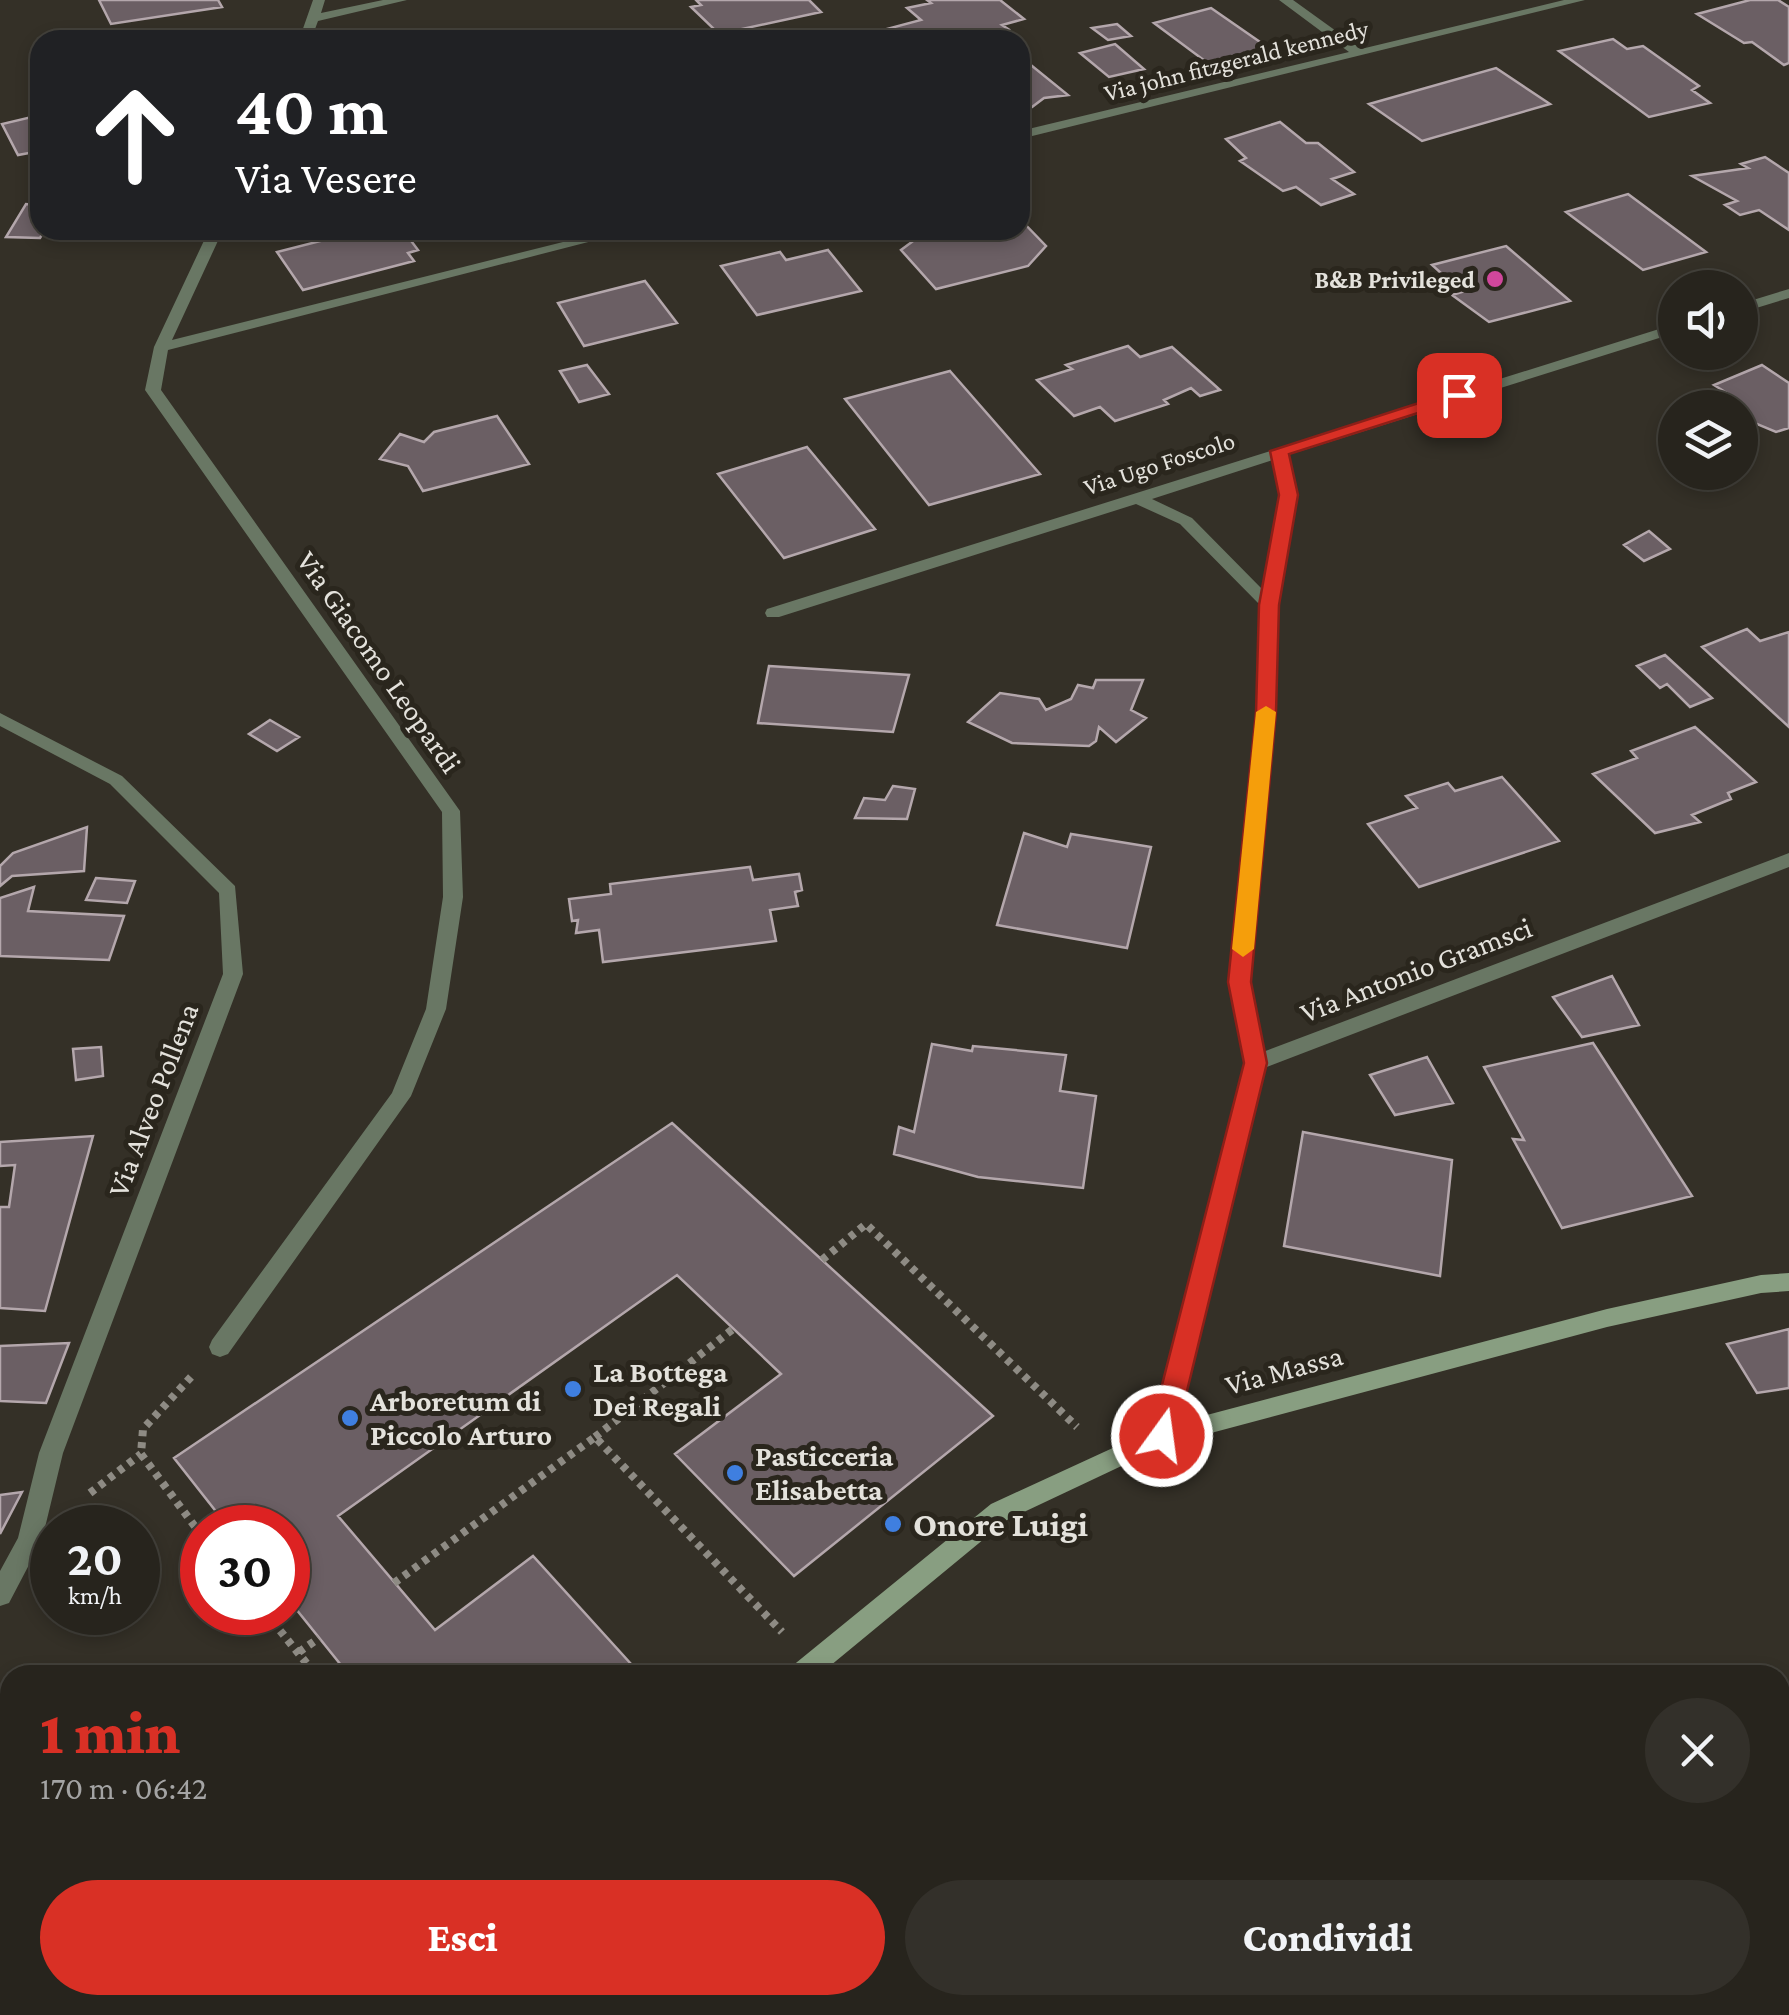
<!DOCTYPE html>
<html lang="it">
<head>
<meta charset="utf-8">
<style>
	:root { --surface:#27241d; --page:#33302a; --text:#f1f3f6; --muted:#a4a4a4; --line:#43413b; --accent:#d93025 }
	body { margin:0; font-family:"Crimson Pro",serif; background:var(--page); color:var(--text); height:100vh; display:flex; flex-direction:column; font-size:38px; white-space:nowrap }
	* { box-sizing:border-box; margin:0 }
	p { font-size:32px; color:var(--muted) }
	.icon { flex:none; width:55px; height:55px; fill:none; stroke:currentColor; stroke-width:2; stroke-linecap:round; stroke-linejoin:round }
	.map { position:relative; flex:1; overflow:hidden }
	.sheet { position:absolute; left:0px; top:1665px; width:1790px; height:350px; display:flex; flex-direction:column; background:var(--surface); border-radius:30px 30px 0 0; box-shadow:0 5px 15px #0003,0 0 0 2px var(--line) }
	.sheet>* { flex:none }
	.banner { position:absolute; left:30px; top:30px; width:1000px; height:210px; border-radius:30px; box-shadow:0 5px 15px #0003,0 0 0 2px var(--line); background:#202124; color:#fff; overflow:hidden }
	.buttons { position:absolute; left:1658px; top:270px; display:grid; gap:20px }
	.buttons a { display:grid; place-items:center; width:100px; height:100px; border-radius:50%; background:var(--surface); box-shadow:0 5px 15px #0003,0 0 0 2px var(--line); font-size:50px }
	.speed { position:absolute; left:30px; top:1505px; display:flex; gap:20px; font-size:50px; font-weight:700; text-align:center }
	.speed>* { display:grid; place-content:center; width:130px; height:130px; border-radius:50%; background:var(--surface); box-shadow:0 5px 15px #0003,0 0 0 2px var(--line); line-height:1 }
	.speed small { font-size:25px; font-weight:400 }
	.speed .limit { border:15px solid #d22; background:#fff; color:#111 }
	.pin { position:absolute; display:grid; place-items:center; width:85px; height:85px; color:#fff; margin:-42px; border-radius:20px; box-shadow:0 5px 15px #0006 }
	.me { position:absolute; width:110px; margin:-55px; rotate:14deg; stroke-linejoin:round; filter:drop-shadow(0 0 8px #0008) }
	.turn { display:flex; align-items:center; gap:35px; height:210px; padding:0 40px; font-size:45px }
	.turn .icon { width:130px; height:130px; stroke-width:2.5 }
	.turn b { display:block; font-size:70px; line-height:85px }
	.round { display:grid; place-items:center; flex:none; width:105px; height:105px; border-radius:52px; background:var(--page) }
	.head { display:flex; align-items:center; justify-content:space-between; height:170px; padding:0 40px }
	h1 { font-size:60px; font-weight:800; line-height:75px; color:var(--accent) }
	.cta { display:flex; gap:20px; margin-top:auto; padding:20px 40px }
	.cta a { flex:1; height:115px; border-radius:60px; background:var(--accent); color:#fff; font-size:40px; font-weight:800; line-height:115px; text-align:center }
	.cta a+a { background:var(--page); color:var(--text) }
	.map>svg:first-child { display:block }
	.building { fill:#6b5f64; stroke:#b4a7ac; stroke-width:2.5 }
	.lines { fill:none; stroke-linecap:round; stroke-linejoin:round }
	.path { stroke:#8e8b84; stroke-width:8; stroke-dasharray:6 6; stroke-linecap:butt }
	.street { fill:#697764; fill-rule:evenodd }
	.secondary { fill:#889e81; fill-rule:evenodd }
	.route { fill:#d93025; stroke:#8d1f18; stroke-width:2.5 }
	.slow { fill:#f59e0b }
	.hotel-dot { fill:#d1479c; stroke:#2a261d; stroke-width:4 }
	.shop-dot { fill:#3f7fe0; stroke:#2a261d; stroke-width:4 }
	.labels { text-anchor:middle; stroke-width:10; stroke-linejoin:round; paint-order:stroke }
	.far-street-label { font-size:25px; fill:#e4e2dc; stroke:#2a261d }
	.far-poi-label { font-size:25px; font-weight:bold; fill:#e4e2dc; stroke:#2a261d; text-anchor:end }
	.street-label { font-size:30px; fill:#e4e2dc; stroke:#2a261d }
	.poi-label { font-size:30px; font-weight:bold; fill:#e4e2dc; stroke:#2a261d; text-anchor:start }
	.near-poi-label { font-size:35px; font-weight:bold; fill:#e4e2dc; stroke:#2a261d; text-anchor:start }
</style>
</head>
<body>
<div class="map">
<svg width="1789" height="2015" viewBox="0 0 1789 2015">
	<rect width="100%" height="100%" fill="#343027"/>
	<path class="building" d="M99 0H218L222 7 111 24Z
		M696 0H809L821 12 719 34 691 7 701 5Z
		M927 0H1000L1024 19 1002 25 1008 29 971 38 965 33 939 40H896L883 30 921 20 907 8 931 3Z
		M1750 0H1778L1789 7V63L1784 65 1752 42 1744 43 1697 14Z
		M1211 8 1273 51 1209 64 1154 23Z
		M1117 24 1131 36 1108 40 1092 28Z
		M1613 39 1627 49 1643 46 1699 86 1692 90 1710 103 1649 117 1559 51Z
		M1115 44 1144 69 1109 77 1080 53Z
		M1020 57H1021L1068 95 1044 98 1032 107 1020 109Z
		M1496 68 1550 104 1422 141 1369 104Z
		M40 115V151L18 155 2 124Z
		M1280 122 1306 143H1318L1354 172 1332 179 1354 194 1321 205 1296 187 1283 191 1240 161 1246 158 1226 139Z
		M1765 157 1789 173V230L1759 210 1740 215 1725 205 1737 201 1692 176 1748 168 1741 164Z
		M1628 194 1706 252 1643 270 1566 212Z
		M40 199V230H45L40 238 6 237 26 204 36 205Z
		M1020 219 1046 246 1028 266 936 289 901 250 928 230H1020Z
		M331 230H403L418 250 408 253 414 261 303 290 277 252 336 237Z
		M1506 246 1570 301 1489 322 1452 295 1462 292 1432 265Z
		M828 250 861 291 757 315 721 266 780 252 786 260Z
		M645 281 677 323 584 346 558 303Z
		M1128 346 1140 357 1172 347 1220 390 1200 396 1191 388 1164 400 1168 404 1115 421 1100 407 1074 416 1037 380 1072 369 1066 365Z
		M587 365 609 394 579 402 560 371Z
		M1762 365 1789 383V428L1776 432 1740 417V408H1726L1716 401 1730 395 1714 385Z
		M950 371 1040 474 929 505 845 399Z
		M497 416 529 464 423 491 408 466 380 459 400 434 424 442 434 432Z
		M807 447 875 529 784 558 718 474Z
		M1649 531 1670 549 1644 561 1624 545Z
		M1747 629 1760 641 1789 632V727L1702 647Z
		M1665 655 1712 698 1690 707 1667 684 1660 688 1637 666Z
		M769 666 909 675 893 732 758 723Z
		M1096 680H1143L1131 710 1146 718 1116 742 1099 727 1096 741 1089 746 1012 743 968 722 1000 693 1039 699 1046 710 1071 699 1078 685 1093 688Z
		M270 720 299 737 277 751 249 734Z
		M1695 727 1756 782 1728 793 1731 799 1692 815 1700 822 1655 833 1593 774 1637 758 1631 751Z
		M1502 777 1559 841 1419 887 1368 824 1417 808 1406 796 1448 783 1455 791Z
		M893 786 915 789 907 819 855 818 864 798 885 800Z
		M87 827 84 871 12 876 0 886V866L13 853Z
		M1024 833 1067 847 1071 834 1151 847 1127 948 997 925Z
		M750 867 753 880 799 874 802 890 795 892 798 906 770 910 776 941 603 962 599 930 576 933 578 920 572 921 569 899 611 894 610 884Z
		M96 878 135 881 127 903 86 900Z
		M34 887 28 911 124 916 109 960 0 956V898Z
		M1612 976 1639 1025 1582 1037 1553 997Z
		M1593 1043 1692 1196 1562 1228 1513 1139 1524 1140 1484 1067Z
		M932 1044 972 1051 973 1046 1066 1055 1060 1091 1096 1096 1083 1188 978 1177 894 1154 899 1127 914 1132Z
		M101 1047 103 1076 76 1080 73 1049Z
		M1427 1057 1453 1103 1395 1115 1370 1075Z
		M672 1123 993 1416 794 1576 675 1454 781 1374 677 1275 338 1516 435 1630 533 1556 641 1675H349L288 1599V1528H229L174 1458Z
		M1303 1132 1452 1160 1440 1276 1284 1246Z
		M93 1136 45 1311 0 1308V1207H9L15 1165 0 1166V1142Z
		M1789 1329V1388L1757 1393 1727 1344Z
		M69 1343 46 1403 0 1401V1346Z
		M22 1492 0 1534V1495Z
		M685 2005H779L781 2009 767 2015H690Z"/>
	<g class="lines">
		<path class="path" d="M822 1260 866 1224 1077 1427
			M191 1377 143 1429 141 1454 202 1536
			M595 1437 733 1329
			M90 1493 141 1454
			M394 1583 595 1437 782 1632
			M265 1612 316 1675
			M299 1652 319 1638"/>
		<path class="street" d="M313 0H325L321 13 383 0H407L318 21 311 40H299Z
			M1279 0H1293L1361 49 1564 0H1585L1020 139V131L1349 52Z
			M209 230H223L172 340 611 230H635L168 350 161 390 460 811 463 897 446 1009 411 1096 228 1354 220 1357 212 1354 209 1347 212 1340 392 1093 426 1009 443 897 442 812 145 390 154 347Z
			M1789 289V298L1740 313V304Z
			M1675 324V333L1288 455 1297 495 1277 605 1275 712 1250 982 1263 1052 1789 853V867L1264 1068 1174 1436 1170 1443 1162 1446 1154 1443 1150 1436 1245 1063 1230 982 1257 712 1261 606 1180 524 1136 504 779 617H767L765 613 767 609ZM1273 460 1281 495 1263 590 1192 518 1152 499Z
			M0 713 122 776 235 886 243 974 63 1453 42 1540 9 1603 0 1606V1571L18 1538 39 1453 223 974 219 893 110 784 0 726Z"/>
		<path class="secondary" d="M1789 1273V1291L1761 1293 1607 1327 1166 1445 1007 1520 819 1675H787L791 1667 991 1504 1154 1429 1607 1309 1761 1275Z
			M338 2005H378L374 2015H334Z"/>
	</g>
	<path class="route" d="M1459 390 1465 391V398L1289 454 1298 495 1279 605 1276 712 1251 982 1267 1063 1176 1436 1172 1444 1162 1447 1153 1444 1149 1436 1244 1063 1228 982 1256 712 1259 605 1279 495 1270 451Z"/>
	<path class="slow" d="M1266 706 1276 712 1254 949 1243 957 1232 949 1256 712Z"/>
	<circle class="hotel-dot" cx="1495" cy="279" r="10"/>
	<g class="shop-dot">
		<circle cx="573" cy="1389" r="10"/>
		<circle cx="350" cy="1418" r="10"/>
		<circle cx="735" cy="1473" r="10"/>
		<circle cx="893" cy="1524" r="10"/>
	</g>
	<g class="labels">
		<g class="far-street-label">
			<text transform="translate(1236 60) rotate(-14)" y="9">Via john fitzgerald kennedy</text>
			<text transform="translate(1159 463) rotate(-18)" y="9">Via Ugo Foscolo</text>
		</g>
		<g class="far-poi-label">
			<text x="1475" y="288">B&amp;B Privileged</text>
		</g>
		<g class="street-label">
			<text transform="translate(379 662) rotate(55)" y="10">Via Giacomo Leopardi</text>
			<text transform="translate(1416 970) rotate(-21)" y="10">Via Antonio Gramsci</text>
			<text transform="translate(153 1100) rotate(-69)" y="10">Via Alveo Pollena</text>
			<text transform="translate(1284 1370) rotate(-15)" y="10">Via Massa</text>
		</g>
		<g class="poi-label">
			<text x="593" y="1382">La Bottega<tspan x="593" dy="34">Dei Regali</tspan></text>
			<text x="370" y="1411">Arboretum di<tspan x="370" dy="34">Piccolo Arturo</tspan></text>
			<text x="755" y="1466">Pasticceria<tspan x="755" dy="34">Elisabetta</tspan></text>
		</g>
		<g class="near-poi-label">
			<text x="913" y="1536">Onore Luigi</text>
		</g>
	</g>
</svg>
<div class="buttons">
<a><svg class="icon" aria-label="sound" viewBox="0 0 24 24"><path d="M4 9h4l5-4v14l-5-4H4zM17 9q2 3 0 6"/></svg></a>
<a><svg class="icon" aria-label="layers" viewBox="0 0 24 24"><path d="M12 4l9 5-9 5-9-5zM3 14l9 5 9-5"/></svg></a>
</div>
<div class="speed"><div>20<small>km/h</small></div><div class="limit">30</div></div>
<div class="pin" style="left:1459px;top:395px;background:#d93025"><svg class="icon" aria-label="arrive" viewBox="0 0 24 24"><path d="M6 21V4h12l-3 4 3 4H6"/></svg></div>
<svg class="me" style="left:1162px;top:1436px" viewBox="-20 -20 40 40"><circle r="17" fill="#d93025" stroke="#fff" stroke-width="3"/><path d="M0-11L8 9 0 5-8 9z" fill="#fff"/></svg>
<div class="banner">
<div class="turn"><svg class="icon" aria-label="ahead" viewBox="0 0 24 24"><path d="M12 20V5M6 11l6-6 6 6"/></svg><div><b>40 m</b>Via Vesere</div></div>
</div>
<section class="sheet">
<div class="head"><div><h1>1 min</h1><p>170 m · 06:42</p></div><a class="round"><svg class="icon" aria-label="close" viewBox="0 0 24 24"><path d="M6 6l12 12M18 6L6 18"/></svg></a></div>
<div class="cta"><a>Esci</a><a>Condividi</a></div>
</section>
</div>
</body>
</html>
